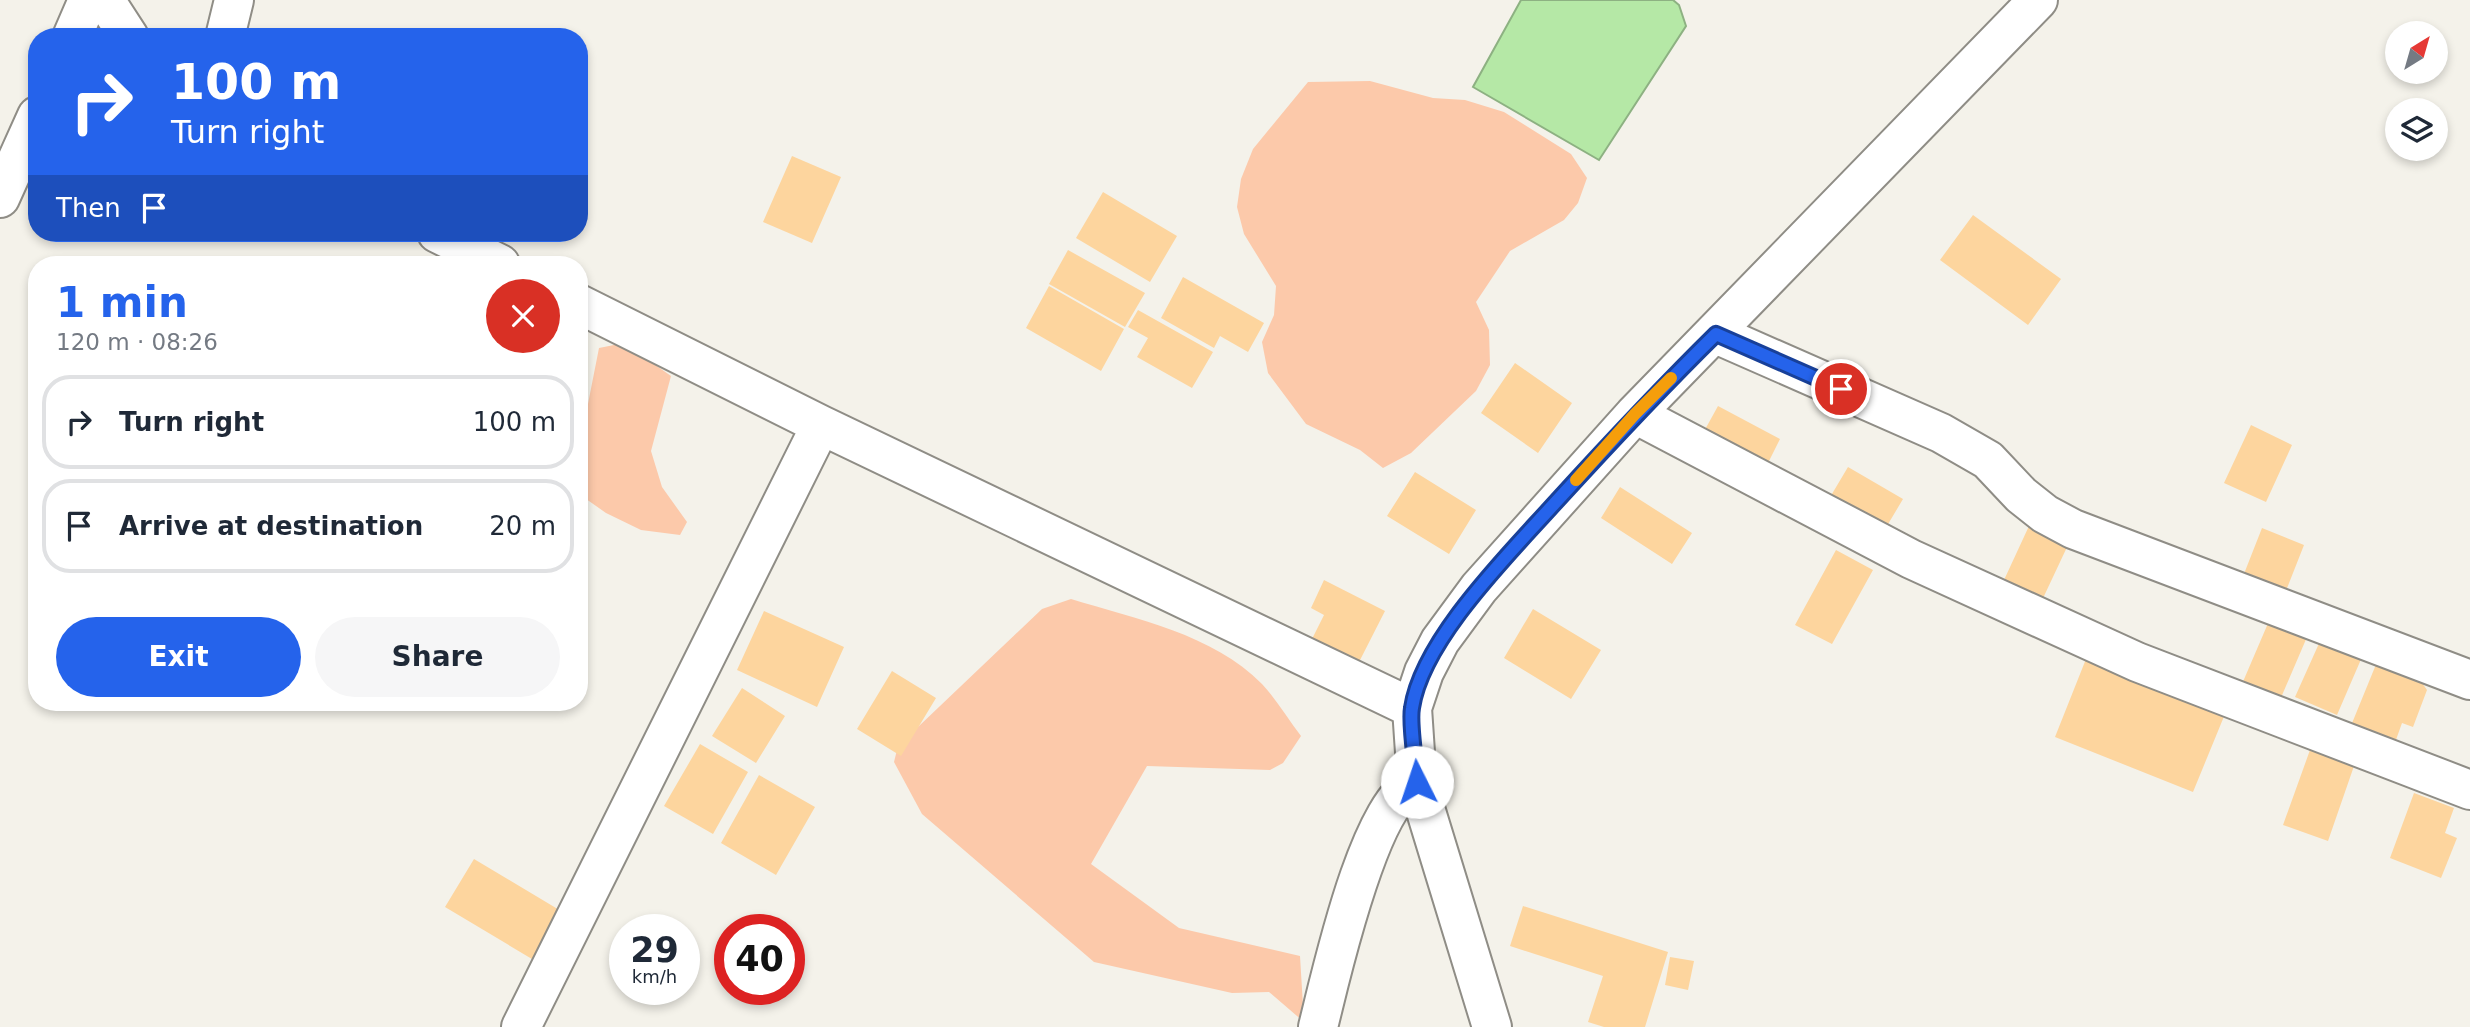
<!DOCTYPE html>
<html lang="en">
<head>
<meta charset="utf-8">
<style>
	:root { --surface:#fff; --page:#f6f6f7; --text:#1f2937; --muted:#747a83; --line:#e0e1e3; --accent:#2563eb }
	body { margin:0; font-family:"DejaVu Sans",sans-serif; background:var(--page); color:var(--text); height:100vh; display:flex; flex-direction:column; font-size:26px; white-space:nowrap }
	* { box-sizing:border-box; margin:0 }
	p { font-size:23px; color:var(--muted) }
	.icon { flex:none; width:38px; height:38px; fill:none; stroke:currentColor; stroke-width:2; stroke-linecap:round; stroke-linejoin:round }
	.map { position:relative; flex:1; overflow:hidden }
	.side { position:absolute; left:28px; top:256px; width:560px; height:455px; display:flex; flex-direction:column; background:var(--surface); border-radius:28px; box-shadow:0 4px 10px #0003 }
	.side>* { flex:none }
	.top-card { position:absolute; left:28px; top:28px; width:560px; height:214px; border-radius:28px; box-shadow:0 4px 10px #0003; background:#2563eb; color:#fff; overflow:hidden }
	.needle { width:46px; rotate:37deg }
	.buttons { position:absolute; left:2385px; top:21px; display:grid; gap:14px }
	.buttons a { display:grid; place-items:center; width:63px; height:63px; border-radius:50%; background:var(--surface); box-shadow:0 4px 10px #0003; font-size:35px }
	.speed { position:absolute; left:609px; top:914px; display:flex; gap:14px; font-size:35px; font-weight:700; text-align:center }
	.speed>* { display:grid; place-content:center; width:91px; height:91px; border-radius:50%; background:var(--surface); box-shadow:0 4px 10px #0003; line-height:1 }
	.speed small { font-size:18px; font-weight:400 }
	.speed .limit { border:10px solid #d22; background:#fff; color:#111 }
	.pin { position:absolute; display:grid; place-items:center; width:60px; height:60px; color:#fff; margin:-30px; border:4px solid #fff; border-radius:50%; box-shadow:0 2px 7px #0007 }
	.me { position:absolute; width:77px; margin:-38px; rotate:356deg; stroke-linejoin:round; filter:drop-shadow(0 0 5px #0008) }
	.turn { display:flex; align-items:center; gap:24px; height:147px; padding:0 28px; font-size:32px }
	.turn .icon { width:91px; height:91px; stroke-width:2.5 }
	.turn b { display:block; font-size:49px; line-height:60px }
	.then { display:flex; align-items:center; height:66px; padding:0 28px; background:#0003; gap:14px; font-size:26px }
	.round { display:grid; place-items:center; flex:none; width:74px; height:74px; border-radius:37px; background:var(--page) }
	.head { display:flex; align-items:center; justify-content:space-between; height:119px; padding:0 28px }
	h1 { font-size:42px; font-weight:600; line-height:52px; color:var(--accent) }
	.action { display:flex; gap:14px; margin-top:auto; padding:14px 28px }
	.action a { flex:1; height:80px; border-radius:42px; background:var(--accent); color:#fff; font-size:28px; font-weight:600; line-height:80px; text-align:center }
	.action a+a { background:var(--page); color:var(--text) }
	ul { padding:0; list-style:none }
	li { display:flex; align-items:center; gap:21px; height:94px; margin:0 14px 10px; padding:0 14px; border:4px solid var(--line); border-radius:28px }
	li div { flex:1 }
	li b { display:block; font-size:26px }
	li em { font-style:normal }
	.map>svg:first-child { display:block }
	.green { fill:#fcc9aa }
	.water { fill:#b5e8a6; stroke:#8db182; stroke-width:2 }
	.building { fill:#fdd59e }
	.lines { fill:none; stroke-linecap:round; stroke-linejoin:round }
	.minor-casing { stroke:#8f8d86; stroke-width:42 }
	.minor { stroke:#fff; stroke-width:38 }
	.route-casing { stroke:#184099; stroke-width:18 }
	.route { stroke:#2563eb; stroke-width:12 }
	.slow { stroke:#f59e0b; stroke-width:12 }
</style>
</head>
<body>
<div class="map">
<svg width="2470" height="1027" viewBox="0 0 2470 1027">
	<rect width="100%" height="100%" fill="#f4f2ea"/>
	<path class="green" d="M1370 81 1433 98 1465 100 1504 112 1571 154 1587 178 1578 203 1564 220 1510 251 1476 302 1489 330 1490 365 1476 391 1411 453 1383 468 1360 450 1306 424 1268 373 1262 342 1274 315 1276 286 1244 234 1237 207 1241 179 1253 149 1308 82Z
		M624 343 671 376 651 451 662 487 687 522 680 535 641 530 606 513 579 494V422L586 414 599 348Z
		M1071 599C1136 619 1213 634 1262 684 1276 699 1288 719 1301 736L1283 763 1270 770 1147 766 1091 864 1179 928 1300 956 1304 1022 1269 992 1232 993 1094 962 922 814 894 762 898 746 1042 609Z"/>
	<path class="water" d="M1521 0H1673L1679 5 1686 26 1599 160 1473 87Z"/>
	<path class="building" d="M792 156 841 177 812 243 763 222Z
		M1103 192 1177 236 1150 282 1076 238Z
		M1973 215 2061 279 2028 325 1940 260Z
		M1068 250 1145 293 1125 327 1049 284Z
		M1183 277 1264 323 1248 352 1220 336 1214 348 1161 318Z
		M1049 286 1124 329 1101 371 1026 328Z
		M1138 310 1213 352 1192 388 1137 357 1148 338 1128 327Z
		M1515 363 1572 403 1538 453 1481 413Z
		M1718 406 1780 439 1765 469 1702 435Z
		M2251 425 2292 445 2266 502 2224 483Z
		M1848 467 1903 499 1878 541 1823 509Z
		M1415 472 1476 510 1449 554 1387 516Z
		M1620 487 1692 533 1672 564 1601 518Z
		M2029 526 2068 545 2037 611 1998 593Z
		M2262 528 2304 545 2282 601 2240 584Z
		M1836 550 1873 570 1832 644 1795 625Z
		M1324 580 1385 611 1358 664 1311 641 1324 615 1311 608Z
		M1533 609 1601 650 1571 699 1504 658Z
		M764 611 844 647 817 707 737 670Z
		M2269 621 2307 637 2277 707 2239 691Z
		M2321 639 2362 657 2337 715 2295 697Z
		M2086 659 2225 714 2193 792 2055 737Z
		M2377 662 2420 680 2427 690 2413 727 2402 723 2392 751 2348 733Z
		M892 671 936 698 901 756 857 729Z
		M742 688 785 716 756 763 712 736Z
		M700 744 748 772 713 834 664 806Z
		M2310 750 2354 766 2328 841 2283 825Z
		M759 775 815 807 776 875 721 843Z
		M2414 793 2454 808 2445 833 2457 838 2441 878 2390 858Z
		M474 859 566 914 537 962 445 907Z
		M1523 906 1668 952 1645 1027H1604L1588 1022 1603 976 1510 946Z
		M1670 957 1694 961 1688 990 1665 985Z"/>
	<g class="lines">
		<g class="minor-casing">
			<path id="minor" d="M105 0 129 37
				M72 37 88 0
				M225 37 234 0
				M0 198 37 116
				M437 233 500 264
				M579 304 821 425 1412 708
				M1716 334 1941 433 1988 460 2021 495 2045 514 2073 529 2470 680
				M1635 414 1911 559 2137 662 2470 790
				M521 1027 821 425
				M1318 1027C1331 976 1368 802 1417 782
				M1492 1027 1417 782 1412 708 1424 672 1440 641 1479 588 1635 414 2038 0"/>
		</g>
		<use href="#minor" class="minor"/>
	</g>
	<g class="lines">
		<g class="route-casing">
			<path id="route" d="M1417 782C1416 763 1409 724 1412 708 1422 640 1509 554 1554 504 1607 446 1660 389 1716 334L1841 389"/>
		</g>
		<use href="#route" class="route"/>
		<path class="slow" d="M1576 480 1635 414 1671 378"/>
	</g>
</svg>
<div class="buttons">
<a><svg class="needle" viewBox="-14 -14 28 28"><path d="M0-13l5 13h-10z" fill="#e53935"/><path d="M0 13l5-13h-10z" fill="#747a83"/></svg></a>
<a><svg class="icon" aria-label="layers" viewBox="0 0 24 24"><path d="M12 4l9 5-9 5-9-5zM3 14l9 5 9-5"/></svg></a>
</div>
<div class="speed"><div>29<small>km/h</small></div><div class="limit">40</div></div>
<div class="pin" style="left:1841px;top:389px;background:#d93025"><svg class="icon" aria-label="arrive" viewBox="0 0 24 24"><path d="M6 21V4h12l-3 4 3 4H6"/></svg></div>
<svg class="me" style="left:1417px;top:782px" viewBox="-20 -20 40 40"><circle r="19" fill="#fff"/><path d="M0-13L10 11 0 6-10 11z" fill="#2563eb"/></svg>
<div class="top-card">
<div class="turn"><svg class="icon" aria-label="right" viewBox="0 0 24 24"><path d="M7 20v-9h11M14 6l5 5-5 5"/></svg><div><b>100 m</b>Turn right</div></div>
<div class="then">Then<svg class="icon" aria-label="arrive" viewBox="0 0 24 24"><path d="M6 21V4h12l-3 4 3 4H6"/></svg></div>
</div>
<section class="side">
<div class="head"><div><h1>1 min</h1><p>120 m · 08:26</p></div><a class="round" style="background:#d93025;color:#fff"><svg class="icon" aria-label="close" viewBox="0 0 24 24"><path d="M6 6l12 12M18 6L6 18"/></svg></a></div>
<ul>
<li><svg class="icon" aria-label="right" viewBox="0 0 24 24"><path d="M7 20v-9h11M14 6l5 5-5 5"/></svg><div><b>Turn right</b></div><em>100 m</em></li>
<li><svg class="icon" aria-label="arrive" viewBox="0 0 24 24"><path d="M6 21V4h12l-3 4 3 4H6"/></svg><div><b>Arrive at destination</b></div><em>20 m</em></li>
</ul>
<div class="action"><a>Exit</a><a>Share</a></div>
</section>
</div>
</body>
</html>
